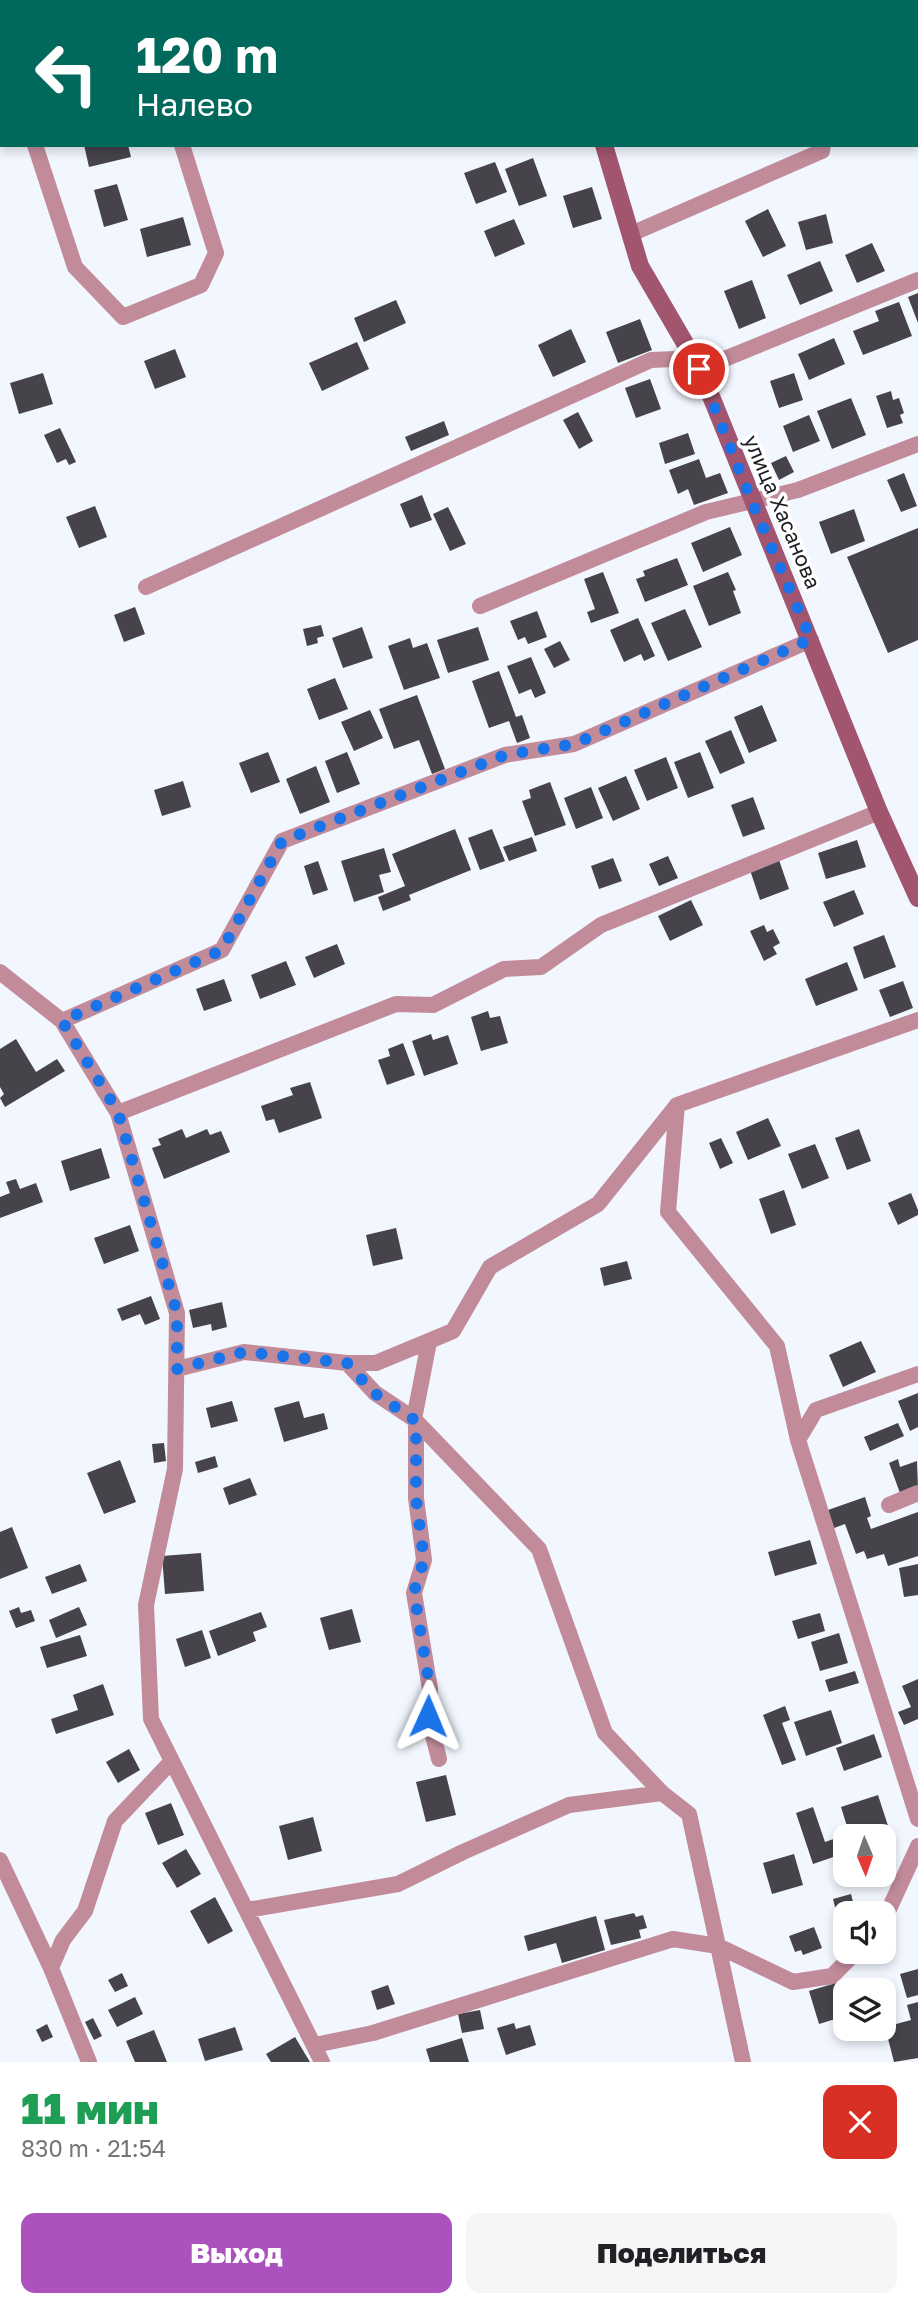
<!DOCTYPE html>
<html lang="ru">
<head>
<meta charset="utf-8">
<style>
	:root { --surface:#fff; --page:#f6f6f6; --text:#202124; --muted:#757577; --accent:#ab52bf }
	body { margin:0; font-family:"Golos Text",sans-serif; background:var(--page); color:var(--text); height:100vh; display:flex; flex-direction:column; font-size:26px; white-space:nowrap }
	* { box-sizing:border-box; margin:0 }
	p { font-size:23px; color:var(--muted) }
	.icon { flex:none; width:38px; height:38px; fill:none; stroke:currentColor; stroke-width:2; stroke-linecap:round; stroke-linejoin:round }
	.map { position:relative; height:2062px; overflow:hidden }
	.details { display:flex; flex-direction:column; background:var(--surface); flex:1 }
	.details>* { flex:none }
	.guide { position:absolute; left:0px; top:0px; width:919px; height:147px; box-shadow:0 4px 10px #0003; background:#00695c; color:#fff; overflow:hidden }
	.needle { width:46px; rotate:178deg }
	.fabs { position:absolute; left:833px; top:1824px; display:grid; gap:14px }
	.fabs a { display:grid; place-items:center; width:63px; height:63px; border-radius:14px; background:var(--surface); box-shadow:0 4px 10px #0003; font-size:35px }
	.pin { position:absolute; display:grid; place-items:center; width:60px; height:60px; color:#fff; margin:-30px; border:4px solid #fff; border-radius:50%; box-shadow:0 2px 7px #0007 }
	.me { position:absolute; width:77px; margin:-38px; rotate:1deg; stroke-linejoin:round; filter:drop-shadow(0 0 5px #0008) }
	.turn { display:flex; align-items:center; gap:24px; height:147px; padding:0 21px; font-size:32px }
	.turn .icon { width:91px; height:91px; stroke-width:2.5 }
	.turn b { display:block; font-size:49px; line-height:60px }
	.round { display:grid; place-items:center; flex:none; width:74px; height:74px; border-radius:14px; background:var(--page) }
	.summary { display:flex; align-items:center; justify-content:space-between; height:119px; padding:0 21px }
	h1 { font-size:42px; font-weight:800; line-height:52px; color:#1e9e55 }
	.cta { display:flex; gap:14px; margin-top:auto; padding:14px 21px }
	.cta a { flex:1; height:80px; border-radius:14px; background:var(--accent); color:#fff; font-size:28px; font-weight:800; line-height:80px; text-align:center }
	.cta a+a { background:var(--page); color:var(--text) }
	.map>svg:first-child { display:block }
	.building { fill:#46434a }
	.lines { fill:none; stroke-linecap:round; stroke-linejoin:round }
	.street { stroke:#c18b9a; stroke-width:16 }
	.secondary { stroke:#a1556e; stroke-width:18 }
	.route { stroke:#1a73e8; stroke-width:12; stroke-dasharray:0 21.6 }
	.labels { text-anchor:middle; stroke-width:7; stroke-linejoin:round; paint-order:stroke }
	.street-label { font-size:21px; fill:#1c1e21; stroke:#fff }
</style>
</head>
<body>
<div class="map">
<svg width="918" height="2062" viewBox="0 0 918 2062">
	<rect width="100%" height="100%" fill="#f2f7ff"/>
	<path class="building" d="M84 145H128L131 157 89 167Z
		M533 158 547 196 519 206 505 169Z
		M495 162 507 192 476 204 464 173Z
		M117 184 128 220 104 227 94 190Z
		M592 187 602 219 573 228 563 196Z
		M768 209 786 246 763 257 745 221Z
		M826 214 833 243 806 250 798 222Z
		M183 217 191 245 147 257 140 229Z
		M514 219 525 244 495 257 484 231Z
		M872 243 885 271 857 283 845 255Z
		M820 261 833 291 800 305 787 275Z
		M752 280 766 318 739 329 724 291Z
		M918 293V323L908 297Z
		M396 300 406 323 364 342 354 318Z
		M899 302 912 336 863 355 853 331 879 321 875 311Z
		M640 319 652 350 618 363 606 332Z
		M571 329 586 362 553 377 538 345Z
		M834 338 845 364 809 380 798 354Z
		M357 342 369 369 322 391 309 363Z
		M175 349 186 377 155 389 144 361Z
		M43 373 53 404 19 414 10 383Z
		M794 373 803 400 779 408 770 381Z
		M650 379 661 409 636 418 625 388Z
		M891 391 893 400 899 398 904 413 900 415 903 423 887 428 876 396Z
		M851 398 866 435 832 449 817 411Z
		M578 412 593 441 579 449 563 420Z
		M809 415 820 441 793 452 783 426Z
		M444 421 449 435 411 451 405 437Z
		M60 428 76 462 69 465 66 459 57 463 44 435Z
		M688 433 695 454 665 464 659 443Z
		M786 456 794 472 779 480 771 463Z
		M699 459 706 478 720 473 728 493 694 505 688 489 678 494 669 470Z
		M904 473 917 506 901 512 887 480Z
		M422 495 432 520 410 528 400 504Z
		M95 506 107 537 79 548 66 517Z
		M448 507 466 544 450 551 433 514Z
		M854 509 865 541 831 554 819 522Z
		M730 527 742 555 703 572 691 543Z
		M918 528V640L888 653 847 557Z
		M677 558 688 585 645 602 636 579 645 576 643 571Z
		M603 572 619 613 591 623 587 612 595 609 584 579Z
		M728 572 736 590 733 591 741 613 709 626 693 586Z
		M135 607 145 634 124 642 114 615Z
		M685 609 702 647 668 661 651 623Z
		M537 611 547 637 528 644 525 637 518 640 510 621Z
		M638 618 655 656 644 661 641 654 624 662 610 630Z
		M321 625 324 636 317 638 318 643 307 646 303 629Z
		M362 627 373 658 343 668 332 638Z
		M478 627 489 660 448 673 437 640Z
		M410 638 413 648 427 643 440 678 404 690 388 646Z
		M560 641 570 660 554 668 544 649Z
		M531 657 546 693 535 698 531 689 519 694 507 666Z
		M499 671 516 717 522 715 530 738 517 743 509 721 489 728 472 681Z
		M335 678 348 709 319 720 307 689Z
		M417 695 445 769 432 774 419 740 394 749 379 709Z
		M762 705 777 741 749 753 734 717Z
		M370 710 383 738 354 751 341 722Z
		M731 730 745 763 720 774 705 741Z
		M268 752 280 782 251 793 239 763Z
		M347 752 360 784 337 793 325 761Z
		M700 752 714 788 688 798 674 762Z
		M666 757 678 788 647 801 634 770Z
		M316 766 330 802 300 814 286 779Z
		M626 776 640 809 613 821 598 788Z
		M183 781 191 807 162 816 154 790Z
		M550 782 566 825 535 836 522 801 531 798 529 790Z
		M591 787 603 818 576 829 564 798Z
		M753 797 765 829 743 837 731 805Z
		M455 829 471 870 409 895 411 900 383 911 378 897 405 886 392 854Z
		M492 829 505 861 480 870 468 838Z
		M532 837 537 851 509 861 503 847Z
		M857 840 866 867 826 879 818 853Z
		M384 848 391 872 379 875 384 892 354 902 341 861Z
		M668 856 678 878 659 886 649 864Z
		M613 858 622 881 599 889 591 866Z
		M779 860 789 889 760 900 750 870Z
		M318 861 328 890 313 895 304 866Z
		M854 890 864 914 834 927 823 902Z
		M691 900 703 925 670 941 658 916Z
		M764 925 767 932 773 929 780 943 773 947 777 954 764 961 750 931Z
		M884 935 896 967 864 979 853 947Z
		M337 944 345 964 314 978 305 957Z
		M286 961 296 985 260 999 251 975Z
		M847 962 858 990 816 1006 805 979Z
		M224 979 232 1001 204 1011 196 989Z
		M903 981 913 1008 890 1017 879 990Z
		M488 1011 490 1018 500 1016 508 1043 481 1051 471 1017Z
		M431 1034 433 1040 448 1035 458 1064 424 1076 412 1041Z
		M16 1039 36 1072 57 1059 65 1071 5 1107 0 1098 4 1094 0 1087V1049Z
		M403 1043 415 1075 387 1085 378 1060 390 1056 388 1049Z
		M310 1082 322 1118 279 1133 274 1119 266 1121 261 1106 293 1095 290 1088Z
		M768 1118 781 1146 748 1160 736 1132Z
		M182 1129 186 1138 207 1129 210 1135 221 1131 230 1152 164 1179 152 1148 161 1145 158 1139Z
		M859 1129 871 1161 847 1170 835 1138Z
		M721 1138 733 1163 720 1169 709 1143Z
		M815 1144 829 1178 802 1189 788 1154Z
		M101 1148 110 1178 70 1191 61 1161Z
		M16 1179 20 1189 36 1183 43 1202 0 1218V1197L10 1193 6 1182Z
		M784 1190 796 1225 771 1234 759 1199Z
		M911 1193 918 1210V1215L898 1225 888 1203Z
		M130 1225 139 1251 104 1264 94 1238Z
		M396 1228 403 1259 373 1266 366 1235Z
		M627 1261 632 1279 604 1286 600 1268Z
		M151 1296 160 1319 145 1325 140 1314 122 1321 117 1309Z
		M222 1302 227 1327 212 1331 211 1324 193 1328 189 1310Z
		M861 1341 876 1372 843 1387 829 1355Z
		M918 1393V1427L910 1431 898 1401Z
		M232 1401 238 1421 211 1428 206 1408Z
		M299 1401 304 1418 324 1413 328 1429 284 1442 274 1408Z
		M898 1423 904 1436 870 1451 864 1437Z
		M164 1443 166 1461 154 1463 152 1444Z
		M215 1456 218 1467 198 1473 195 1462Z
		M898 1459 900 1467 917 1461 918 1487 900 1493 889 1463Z
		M120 1460 136 1502 104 1514 87 1473Z
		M250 1478 257 1495 229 1505 223 1488Z
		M865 1497 871 1516 867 1518 871 1529 918 1512V1556L888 1566 884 1554 867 1559 864 1551 856 1554 845 1524 834 1528 828 1510Z
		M12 1527 28 1568 0 1579V1532Z
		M810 1540 817 1564 775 1576 768 1552Z
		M201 1553 204 1591 165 1594 162 1556Z
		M80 1564 87 1581 52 1594 45 1577Z
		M918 1564V1595L904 1597 899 1568Z
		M19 1607 21 1613 31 1610 35 1621 16 1628 9 1611Z
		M79 1607 87 1625 56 1638 49 1620Z
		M352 1609 361 1642 329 1650 320 1618Z
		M261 1612 267 1627 253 1632 256 1641 218 1656 209 1631Z
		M820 1613 825 1631 798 1639 792 1621Z
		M202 1630 211 1658 185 1667 176 1639Z
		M839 1633 848 1663 820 1671 811 1642Z
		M80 1635 87 1656 47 1668 40 1647Z
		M855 1671 859 1683 829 1692 825 1680Z
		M918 1679V1719L904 1725 898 1712 911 1707 902 1686Z
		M103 1684 114 1715 56 1734 51 1719 78 1710 73 1695Z
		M785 1706 790 1720 782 1723 796 1760 782 1765 763 1715Z
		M831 1710 842 1743 806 1756 794 1722Z
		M874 1734 882 1757 844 1771 836 1748Z
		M129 1749 140 1770 118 1783 106 1762Z
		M446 1775 456 1815 426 1822 416 1782Z
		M878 1795 892 1838 884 1841V1836H850L841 1807Z
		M171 1803 184 1835 158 1845 145 1813Z
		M813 1807 825 1842 845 1835V1853L813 1864 796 1813Z
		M313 1817 322 1851 288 1860 279 1826Z
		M186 1849 201 1874 177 1888 162 1863Z
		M794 1854 803 1885 772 1894 763 1863Z
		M851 1894 854 1906 836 1911 833 1899Z
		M215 1897 233 1931 208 1944 190 1911Z
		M634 1913 636 1917 643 1915 647 1928 639 1930 641 1938 611 1945 604 1920Z
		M596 1916 605 1950 562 1963 556 1943 528 1951 524 1936Z
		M814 1927 822 1948 803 1955 801 1950 795 1952 789 1936Z
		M918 1969V1995L907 1998 900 1974Z
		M122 1973 128 1986 115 1992 108 1980Z
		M839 1982 845 2002V2016L819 2024 809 1991Z
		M388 1985 395 2004 377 2010 371 1991Z
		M135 1997 143 2014 117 2027 108 2010Z
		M918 2002V2058L894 2062 885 2027 911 2020 907 2005Z
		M480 2010 484 2029 462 2033 458 2014Z
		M93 2018 102 2036 94 2040 85 2022Z
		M514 2023 516 2029 530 2025 536 2045 506 2055 497 2028Z
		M47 2024 53 2037 42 2042 36 2030Z
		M235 2027 243 2050 205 2061 198 2039Z
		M154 2030 167 2062H135L126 2041Z
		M295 2037 310 2062H271L266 2054Z
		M462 2038 469 2062H430L426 2049Z"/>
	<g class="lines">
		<path class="street" d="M136 0 137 2
			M0 41 2 46
			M35 145 75 267 123 317 201 285 216 253 182 145
			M631 234 822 151 823 145
			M146 587 651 360 675 359 700 369 918 280
			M480 606 706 512 798 490 918 444
			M0 972 62 1021 118 1113 177 1313 175 1469 146 1605 151 1719 322 2062
			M62 1021 222 950 282 841 505 755 574 744 811 640
			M118 1113 396 1004 433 1005 504 969 541 967 601 925 879 812
			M347 1363 375 1393 414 1419
			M177 1369 244 1352 347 1363H376L453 1331 490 1267 598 1204 677 1105
			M918 1374 816 1410 798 1440 918 1819
			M416 1421V1498L424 1560 414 1593 430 1689 428 1716 439 1759
			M798 1440 777 1346 668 1212 677 1105 918 1020
			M889 1505 918 1493
			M0 1860 51 1968
			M247 1910 398 1884 463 1852 569 1805 662 1793
			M884 1920 918 1846
			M315 2045 373 2033 673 1939 718 1946 689 1814 662 1793 605 1733 539 1549 414 1419 429 1342
			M89 2062 51 1968 63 1940 85 1911 115 1821 172 1761
			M743 2062 718 1946 793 1982 832 1976 857 1951"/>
		<path class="secondary" d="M541 0 542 2
			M604 145 640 266 700 369 879 812 918 898"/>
	</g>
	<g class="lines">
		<path class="route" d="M428 1716 430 1689 414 1592 424 1560 416 1498V1421L374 1393 347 1363 244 1352 177 1369V1313L118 1112 62 1021 222 950 282 841 505 755 574 744 811 639 752 502 699 369"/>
	</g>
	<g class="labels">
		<g class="street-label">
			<text transform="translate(782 512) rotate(67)" y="7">улица Хасанова</text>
		</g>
	</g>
</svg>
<div class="fabs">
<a><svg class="needle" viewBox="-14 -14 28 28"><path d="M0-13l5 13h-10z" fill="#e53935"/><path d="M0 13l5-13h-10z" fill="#757577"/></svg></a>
<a><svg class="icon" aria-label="sound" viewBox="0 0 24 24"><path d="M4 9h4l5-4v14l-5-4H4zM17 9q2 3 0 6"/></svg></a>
<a><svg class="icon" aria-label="layers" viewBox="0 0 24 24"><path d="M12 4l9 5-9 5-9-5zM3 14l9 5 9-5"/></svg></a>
</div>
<div class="pin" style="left:699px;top:369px;background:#d93025"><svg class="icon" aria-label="arrive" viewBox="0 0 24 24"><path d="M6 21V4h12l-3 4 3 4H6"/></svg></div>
<svg class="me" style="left:428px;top:1716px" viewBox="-20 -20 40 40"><path d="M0-17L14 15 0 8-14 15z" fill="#1a73e8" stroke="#fff" stroke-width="4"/></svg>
<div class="guide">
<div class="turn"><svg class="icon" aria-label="left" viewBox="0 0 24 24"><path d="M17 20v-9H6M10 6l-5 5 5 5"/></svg><div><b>120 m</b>Налево</div></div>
</div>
</div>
<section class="details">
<div class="summary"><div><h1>11 мин</h1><p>830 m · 21:54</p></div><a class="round" style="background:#d93025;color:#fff"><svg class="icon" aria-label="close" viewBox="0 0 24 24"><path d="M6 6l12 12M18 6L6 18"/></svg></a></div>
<div class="cta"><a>Выход</a><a>Поделиться</a></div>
</section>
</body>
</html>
